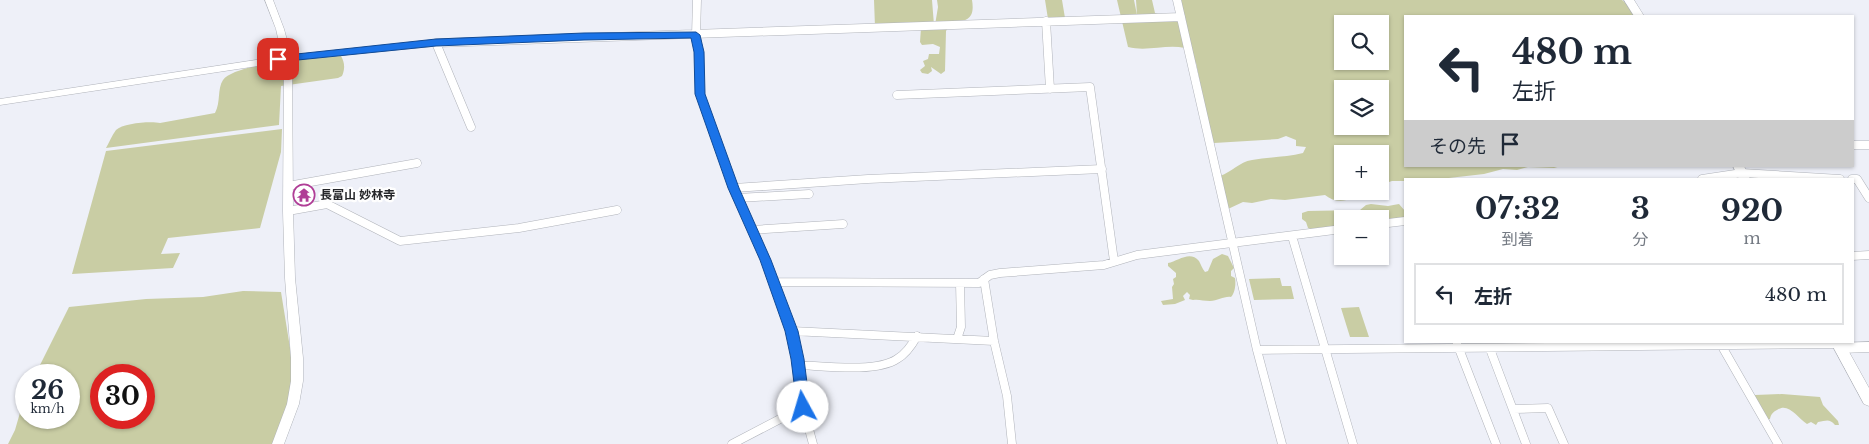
<!DOCTYPE html>
<html lang="ja">
<head>
<meta charset="utf-8">
<style>
	:root { --surface:#fff; --page:#f6f6f7; --text:#1f2937; --muted:#747a83; --line:#e0e1e3 }
	body { margin:0; font-family:"Libre Baskerville","Noto Sans JP",serif; background:var(--page); color:var(--text); height:100vh; display:flex; flex-direction:column; font-size:19px; white-space:nowrap }
	* { box-sizing:border-box; margin:0 }
	p { font-size:16px; color:var(--muted) }
	.icon { flex:none; width:28px; height:28px; fill:none; stroke:currentColor; stroke-width:2; stroke-linecap:round; stroke-linejoin:round }
	.map { position:relative; flex:1; overflow:hidden }
	.panel { position:absolute; left:1404px; top:178px; width:450px; height:165px; display:flex; flex-direction:column; background:var(--surface); border-radius:0px; box-shadow:0 1px 4px #0004 }
	.panel>* { flex:none }
	.guide { position:absolute; left:1404px; top:15px; width:450px; height:152px; border-radius:0px; box-shadow:0 1px 4px #0004; background:#fff; color:var(--text); overflow:hidden }
	.buttons { position:absolute; left:1334px; top:15px; display:grid; gap:10px }
	.buttons a { display:grid; place-items:center; width:55px; height:55px; border-radius:0px; background:var(--surface); box-shadow:0 1px 4px #0004; font-size:25px }
	.speed { position:absolute; left:15px; top:364px; display:flex; gap:10px; font-size:25px; font-weight:700; text-align:center }
	.speed>* { display:grid; place-content:center; width:65px; height:65px; border-radius:50%; background:var(--surface); box-shadow:0 1px 4px #0004; line-height:1 }
	.speed small { font-size:12px; font-weight:400 }
	.speed .limit { border:8px solid #d22; background:#fff; color:#111 }
	.pin { position:absolute; display:grid; place-items:center; width:42px; height:42px; color:#fff; margin:-21px; border-radius:10px; box-shadow:0 2px 8px #0006 }
	.me { position:absolute; width:55px; margin:-28px; rotate:354deg; stroke-linejoin:round; filter:drop-shadow(0 0 4px #0008) }
	.turn { display:flex; align-items:center; gap:18px; height:105px; padding:0 25px; font-size:22px }
	.turn .icon { width:65px; height:65px; stroke-width:2.5 }
	.turn b { display:block; font-size:35px; line-height:42px }
	.then { display:flex; align-items:center; height:48px; padding:0 25px; background:#0003; gap:10px; font-size:19px }
	.eta { display:flex; justify-content:space-evenly; align-items:center; height:85px; text-align:center }
	.eta b { font-size:30px; font-weight:700; line-height:35px }
	ul { padding:0; list-style:none }
	li { display:flex; align-items:center; gap:15px; height:62px; margin:0 10px 8px; padding:0 15px; border:2px solid var(--line); border-radius:0px }
	li div { flex:1 }
	li b { display:block; font-size:19px }
	li em { font-style:normal }
	.map>svg:first-child { display:block }
	.green { fill:#c9cda4; fill-rule:evenodd }
	.lines { fill:none; stroke-linecap:round; stroke-linejoin:round }
	.minor-casing { stroke:#b0b3ba; stroke-width:9 }
	.tertiary-casing { stroke:#b0b3ba; stroke-width:1 }
	.secondary-casing { stroke:#b0b3ba; stroke-width:1 }
	.minor { stroke:#fff; stroke-width:8 }
	.tertiary { fill:#fff; fill-rule:evenodd }
	.secondary { fill:#fff; fill-rule:evenodd }
	.route { fill:#1a73e8; stroke:#114b97 }
	.labels { text-anchor:middle; stroke-width:4.5; stroke-linejoin:round; paint-order:stroke }
	.poi-label { font-size:12px; font-weight:bold; fill:#252629; stroke:#fefefe; text-anchor:start }
</style>
</head>
<body>
<div class="map">
<svg width="1869" height="444" viewBox="0 0 1869 444">
	<rect width="100%" height="100%" fill="#eef0f8"/>
	<path class="green" d="M874 0H932L934 25 875 27Z
		M937 0H972C975 18 968 21 951 23L946 31 945 71 941 74 931 67 932 71 928 74 922 73 920 70 925 66 923 61 928 59 929 54H939L940 47 933 44 922 45 920 42 921 28 935 25 938 7Z
		M1045 0H1062L1065 18 1048 19Z
		M1117 0H1134L1137 15 1136 0H1152L1155 13 1182 22H1186V20L1179 0H1622L1628 5 1636 16H1405V166H1561L1554 168 1528 167 1517 170 1503 169 1484 174 1440 179H1405V181H1392L1380 185V154H1342V191H1363C1352 201 1337 205 1325 195L1285 200 1271 199 1252 203 1243 202 1228 209 1220 176C1232 172 1239 162 1252 160 1269 157 1287 157 1303 153L1306 147 1296 146V140L1286 136 1278 139 1214 143 1212 141 1196 63 1185 48C1166 44 1147 52 1128 47ZM1342 24H1380V61H1342ZM1342 89H1380V126H1342Z
		M341 56C345 63 345 69 342 76L338 78 281 86 279 125 106 148C109 143 112 135 116 130 123 123 151 121 160 123L215 113C221 102 217 89 223 80 235 63 319 57 341 56Z
		M282 129 281 152 260 228 168 238 161 254 180 253 173 268 72 274 106 151Z
		M1371 204 1388 206 1399 204 1405 211V219L1380 223V219H1342V227H1326L1324 230 1315 231 1308 228 1306 222 1302 219V213L1308 211 1360 210 1366 205Z
		M1222 254 1228 256 1234 268 1231 271V276L1235 278C1236 284 1235 293 1231 297 1224 296 1218 301 1210 301 1203 301 1199 299 1193 300L1189 299 1190 295 1187 292 1183 296 1185 300 1175 304 1163 305 1161 301 1173 299 1172 287 1174 284 1173 279 1176 277V273L1168 266V263C1178 261 1190 250 1199 261 1201 265 1202 268 1205 272L1208 271 1213 259Z
		M1280 278 1282 286H1291L1294 299 1254 300 1249 279Z
		M243 291 281 292 292 360V390L274 444H8L15 430 26 392V418H69V375H35L69 307 146 299 203 297ZM101 375H144V418H101Z
		M1359 307 1369 337H1350L1341 308Z
		M1782 394 1820 397 1823 405 1838 421 1839 425H1835C1829 418 1826 421 1818 422L1816 425 1811 422 1807 424C1797 417 1788 402 1777 410 1773 412 1771 414 1770 419L1767 420 1754 398 1755 395Z"/>
	<g class="lines">
		<g class="minor-casing">
			<path id="minor" d="M697 0 696 35 699 53 700 94 734 188 766 260 792 331 798 359 803 407 813 444
				M1177 0 1257 350 1282 444
				M1046 21 1050 89
				M897 95 1090 87 1114 261
				M471 127 436 43 1181 17
				M1852 145H1869
				M1702 179 1742 173 1840 179
				M1852 179H1857L1869 198
				M288 186 417 163
				M734 188 868 179 1102 169
				M738 198 809 194
				M288 211 327 204 400 241 519 228 617 210
				M1380 224 1405 221
				M752 230 843 224
				M1292 236 1353 444
				M1852 256 1869 255
				M984 279 994 341 1007 396 1012 444
				M774 282 979 283 990 275 1000 273 1104 265 1137 255 1342 229
				M792 331 994 341
				M957 339 961 327 960 283
				M1456 341 1496 444
				M1720 343 1778 444
				M1490 349 1526 444
				M1257 350 1838 344
				M798 365C824 366 876 373 897 359 906 354 912 345 917 336
				M1513 409 1548 408 1564 444
				M732 444 803 407"/>
		</g>
		<g class="tertiary-casing">
			<path id="tertiary" d="M265 0H273L284 29 291 55 436 40 440 43 436 46 292 60 293 211 295 278 303 358V381L299 404 284 444H272L287 404 291 381V358L285 278 283 211 284 62 0 105V99L282 56 276 29Z
				M1869 342V352L1840 353 1836 351 1835 348 1836 345 1840 343Z"/>
		</g>
		<g class="secondary-casing">
			<path id="secondary" d="M1624 0H1634L1644 16H1634Z
				M1733 166H1744L1750 179H1739Z
				M1830 341H1843L1869 388V406L1864 404Z"/>
		</g>
		<use href="#minor" class="minor"/>
		<use href="#tertiary" class="tertiary"/>
		<use href="#secondary" class="secondary"/>
	</g>
	<path class="route" d="M696 32 700 35 704 52 705 94 739 188 771 260 798 331 804 359 810 407 808 411 803 413 799 411 797 407 791 359 785 331 760 260 728 188 695 94 694 52 691 38 584 40 436 46 278 62 274 59 278 56 436 39 584 33Z"/>
	<defs>
		<g id="temple-ring" transform="scale(1.125)"><circle r="9.5" fill="#fefefe" stroke="#b03d96" stroke-width="1.5"/><path d="M0-6L5-2H3V0L6.5 2.5H4V6H1.5V3h-3V6H-4V2.5H-6.5L-3 0V-2H-5Z" fill="#b03d96"/></g>
	</defs>
	<g fill-rule="evenodd">
		<use href="#temple-ring" x="304" y="195"/>
	</g>
	<g class="labels">
		<g class="poi-label">
			<text x="320" y="199">長富山 妙林寺</text>
		</g>
	</g>
</svg>
<div class="buttons">
<a><svg class="icon" aria-label="search" viewBox="0 0 24 24"><circle cx="10" cy="10" r="6"/><path d="M15 15l6 6"/></svg></a>
<a><svg class="icon" aria-label="layers" viewBox="0 0 24 24"><path d="M12 4l9 5-9 5-9-5zM3 14l9 5 9-5"/></svg></a>
<a>+</a>
<a>−</a>
</div>
<div class="speed"><div>26<small>km/h</small></div><div class="limit">30</div></div>
<div class="pin" style="left:278px;top:59px;background:#d93025"><svg class="icon" aria-label="arrive" viewBox="0 0 24 24"><path d="M6 21V4h12l-3 4 3 4H6"/></svg></div>
<svg class="me" style="left:803px;top:407px" viewBox="-20 -20 40 40"><circle r="19" fill="#fff"/><path d="M0-13L10 11 0 6-10 11z" fill="#1a73e8"/></svg>
<div class="guide">
<div class="turn"><svg class="icon" aria-label="left" viewBox="0 0 24 24"><path d="M17 20v-9H6M10 6l-5 5 5 5"/></svg><div><b>480 m</b>左折</div></div>
<div class="then">その先<svg class="icon" aria-label="arrive" viewBox="0 0 24 24"><path d="M6 21V4h12l-3 4 3 4H6"/></svg></div>
</div>
<section class="panel">
<div class="eta">
<div><b>07:32</b><p>到着</p></div>
<div><b>3</b><p>分</p></div>
<div><b>920</b><p>m</p></div>
</div>
<ul>
<li><svg class="icon" aria-label="left" viewBox="0 0 24 24"><path d="M17 20v-9H6M10 6l-5 5 5 5"/></svg><div><b>左折</b></div><em>480 m</em></li>
</ul>
</section>
</div>
</body>
</html>
